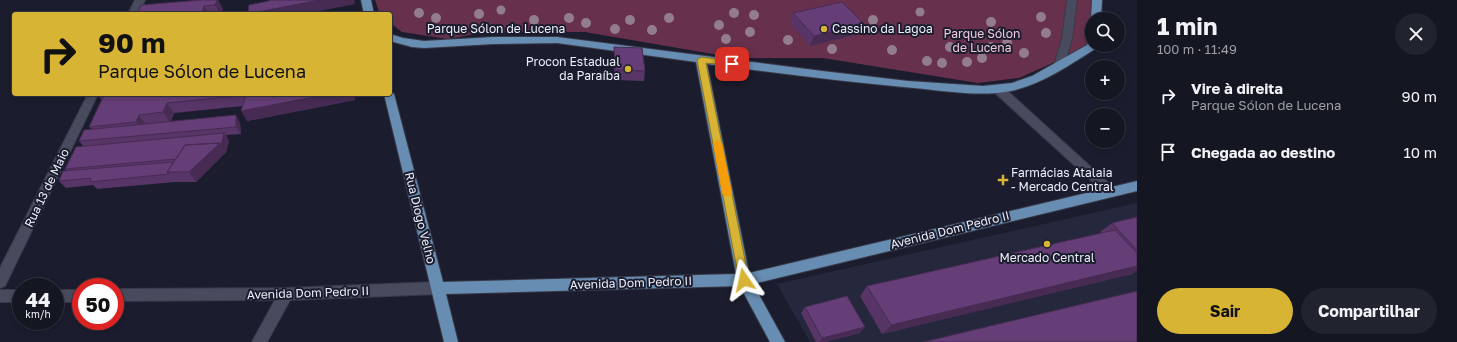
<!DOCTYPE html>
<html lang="pt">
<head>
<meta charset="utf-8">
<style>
	:root { --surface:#141622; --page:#21232f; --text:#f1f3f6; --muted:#9d9fa5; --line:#333540; --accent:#d7b434 }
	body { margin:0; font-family:"Golos Text",sans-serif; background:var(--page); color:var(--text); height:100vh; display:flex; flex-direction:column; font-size:15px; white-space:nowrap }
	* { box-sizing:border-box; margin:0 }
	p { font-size:13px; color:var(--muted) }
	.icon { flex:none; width:22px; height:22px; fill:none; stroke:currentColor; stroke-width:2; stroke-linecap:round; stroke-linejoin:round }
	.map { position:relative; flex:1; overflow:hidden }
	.details { display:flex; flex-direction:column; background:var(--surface); width:320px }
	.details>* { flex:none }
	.hud { position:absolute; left:12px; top:12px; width:380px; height:84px; border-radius:4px; box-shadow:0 2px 6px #0003,0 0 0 1px var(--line); background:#d7b434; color:#111; overflow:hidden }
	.controls { position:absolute; left:1085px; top:12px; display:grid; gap:8px }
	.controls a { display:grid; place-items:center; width:40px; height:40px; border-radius:50%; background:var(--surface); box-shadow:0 2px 6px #0003,0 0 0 1px var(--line); font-size:20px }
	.speed { position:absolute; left:12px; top:278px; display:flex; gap:8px; font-size:20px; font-weight:700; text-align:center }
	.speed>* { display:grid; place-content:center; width:52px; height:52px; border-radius:50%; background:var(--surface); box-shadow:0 2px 6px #0003,0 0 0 1px var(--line); line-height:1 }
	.speed small { font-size:10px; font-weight:400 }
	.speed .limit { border:6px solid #d22; background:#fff; color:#111 }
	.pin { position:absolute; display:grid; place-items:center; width:34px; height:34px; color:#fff; margin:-17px; border-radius:8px; box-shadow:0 2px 6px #0006 }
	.me { position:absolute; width:44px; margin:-22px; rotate:349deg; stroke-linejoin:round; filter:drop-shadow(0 0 3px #0008) }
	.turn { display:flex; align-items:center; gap:14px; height:84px; padding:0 20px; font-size:18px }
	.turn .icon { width:52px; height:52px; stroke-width:2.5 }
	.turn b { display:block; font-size:28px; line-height:34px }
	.round { display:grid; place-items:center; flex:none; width:42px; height:42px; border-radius:21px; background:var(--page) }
	.summary { display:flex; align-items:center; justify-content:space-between; height:68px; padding:0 20px }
	h1 { font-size:24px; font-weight:700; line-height:30px }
	.action { display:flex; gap:8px; margin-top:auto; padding:8px 20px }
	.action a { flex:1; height:46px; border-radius:24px; background:var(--accent); color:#111; font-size:16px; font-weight:700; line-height:46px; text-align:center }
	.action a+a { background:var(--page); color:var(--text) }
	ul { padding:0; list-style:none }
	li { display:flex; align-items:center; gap:12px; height:56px; padding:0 20px }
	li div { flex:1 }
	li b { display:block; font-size:15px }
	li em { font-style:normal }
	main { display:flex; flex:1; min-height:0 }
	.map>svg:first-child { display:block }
	.built { fill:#25273d }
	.green { fill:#67314d }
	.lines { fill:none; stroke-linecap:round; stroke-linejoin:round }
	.minor-casing { stroke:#393a48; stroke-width:2 }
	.major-casing { stroke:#393a48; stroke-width:2 }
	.minor { fill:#484b5e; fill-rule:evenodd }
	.major { fill:#688db2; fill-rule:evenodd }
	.tree { fill:#927c8e }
	.wall { fill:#573566 }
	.shaded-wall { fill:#472b53 }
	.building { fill:#653e77; stroke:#472b53 }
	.route { fill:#d7b434; stroke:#8c7522 }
	.slow { fill:#f59e0b }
	.poi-dot { fill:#d7b434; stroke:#1b1d2e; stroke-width:1.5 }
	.labels { text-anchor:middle; stroke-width:4; stroke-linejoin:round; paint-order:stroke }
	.street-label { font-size:12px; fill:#eceefa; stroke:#1b1d2e }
	.poi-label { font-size:12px; fill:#eceefa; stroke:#1b1d2e; text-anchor:start }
	.park-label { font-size:12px; fill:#f3cadd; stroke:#1b1d2e }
</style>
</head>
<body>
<main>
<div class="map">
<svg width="1137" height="342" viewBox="0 0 1137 342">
	<rect width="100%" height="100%" fill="#1b1d2e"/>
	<path class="built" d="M1137 203V342H810L777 284Z"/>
	<path class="green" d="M375 0H1094L1086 48 1019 78 978 83 823 58H736L585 32H513L475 34 448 39 402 32 390 23V14H380Z"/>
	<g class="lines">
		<g class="minor-casing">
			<path id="minor" d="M135 0H145L138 14H128Z
				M1067 0H1077L1072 39 1064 66 1059 69 1054 66 1062 39Z
				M998 85 1002 86 1114 188 1116 191 1114 194 1110 196 1106 194 994 92 993 89 994 86Z
				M88 94H98L5 286 0 288V268Z
				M438 282 443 284 445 288 443 292 438 294 290 300 267 342H252L275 300 115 301V289L286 288Z
				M0 290H21V302H0Z
				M55 290H81V302H55Z"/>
		</g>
		<g class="major-casing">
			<path id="major" d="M361 0H371L374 14H364Z
				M1092 0H1102L1101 19H1091Z
				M390 34 403 38 424 41 493 37H557L822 71 908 81 983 86 1012 83 1032 76 1087 45 1088 42 1092 41V45H1097L1095 49C1068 66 1042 84 1011 91 980 97 946 91 914 88 845 82 776 73 707 64L749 273 1137 181V191L753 284 785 342H770L740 286 446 294 458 342H444L384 94H390V91L394 94 443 282 736 274 696 62 557 43 493 44 424 48 412 47 390 41Z"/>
		</g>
		<use href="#minor" class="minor"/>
		<use href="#major" class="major"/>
	</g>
	<g class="tree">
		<circle cx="501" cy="10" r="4.5"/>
		<circle cx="920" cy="12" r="4.5"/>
		<circle cx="419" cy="13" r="5"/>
		<circle cx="734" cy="13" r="5"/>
		<circle cx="479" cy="14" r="5"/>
		<circle cx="754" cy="15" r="5"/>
		<circle cx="1041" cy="17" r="5"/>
		<circle cx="436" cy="18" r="5"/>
		<circle cx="569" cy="18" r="5"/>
		<circle cx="669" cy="18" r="5"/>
		<circle cx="534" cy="20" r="5"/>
		<circle cx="630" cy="20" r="5"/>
		<circle cx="873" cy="20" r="5"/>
		<circle cx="991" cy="22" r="5"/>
		<circle cx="586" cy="23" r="5"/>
		<circle cx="719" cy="25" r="5"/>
		<circle cx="615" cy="29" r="5"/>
		<circle cx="652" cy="30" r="5"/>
		<circle cx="750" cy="32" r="5"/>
		<circle cx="1046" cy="33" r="5"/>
		<circle cx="726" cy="39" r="5"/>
		<circle cx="788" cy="40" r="5"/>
		<circle cx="1007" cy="43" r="5"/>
		<circle cx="950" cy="47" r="5"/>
		<circle cx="991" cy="47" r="5"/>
		<circle cx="832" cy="49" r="5"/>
		<circle cx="892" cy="50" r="5"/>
		<circle cx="1024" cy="53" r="5"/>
		<circle cx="982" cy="58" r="5"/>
		<circle cx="927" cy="61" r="5"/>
		<circle cx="967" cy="62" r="5"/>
		<circle cx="942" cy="63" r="5"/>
	</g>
	<path class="wall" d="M201 0H218L223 9 221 14H137Z
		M793 13 864 24 859 34 810 46 790 23Z
		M614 47 645 71 644 81 614 80Z
		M99 94H355V100L247 121 243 106 174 113 171 122 240 123 241 134 226 135 229 141 226 152 196 182H175L97 189 93 185 66 188 59 181 67 171 65 169 83 146 79 141 92 129 89 127 102 100 98 96Z
		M1137 217V270L1132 274 882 334 860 296 867 286 1101 233 1100 232 1112 223Z
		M805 307 860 333 825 342H816L801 313Z"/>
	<path class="shaded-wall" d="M217 0H218L223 9 221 14H220L215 5Z
		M320 0H354L355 4 304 14H250Z
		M204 6 209 14H203L202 13Z
		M864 24 859 34 810 46 814 36Z
		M329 94H355V100L247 121 241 111Z
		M167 103 174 113 170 122 163 112Z
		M139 115 146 125 144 132 136 122Z
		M236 115 240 123 241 134 236 127Z
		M224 133 229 141 226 152 196 182 189 172Z
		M1137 266V270L1132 274 882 334 891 325Z
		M865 327 860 333 825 342H819L822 338Z"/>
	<path class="building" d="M201 0H217L215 5 204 6 202 13H195V14H137L141 5Z
		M269 0H320L248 14 249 5 269 1Z
		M842 2 864 24 814 36 793 13Z
		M614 47 642 48 645 71 615 70Z
		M99 94H329L241 111 246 95 167 103 163 112 139 115 136 122 89 127 104 95 98 96Z
		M236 115V127L79 141 84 130Z
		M224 133 221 145 220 143 185 145 176 159 65 169 76 147Z
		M220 143 189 172H167L185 145Z
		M174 162 167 172 169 174 90 182 91 178 59 181 63 171Z
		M1137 217V250L1112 223Z
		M1115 230 1137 253V266L891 325 867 286Z
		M1137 291V342H923Z
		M847 296 865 327 822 338 805 307Z"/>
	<path class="route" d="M701 57 732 61 736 64 732 66 706 63 749 280 747 283 744 284 740 283 739 280 697 60Z"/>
	<path class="slow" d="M717 140 722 143 732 193 730 196H724L722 193 713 143Z"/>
	<g class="poi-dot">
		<circle cx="824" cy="29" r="4"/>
		<circle cx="628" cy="69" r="4"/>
		<path d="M1001 174h4v4h4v4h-4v4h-4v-4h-4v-4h4z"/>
		<circle cx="1047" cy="244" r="4"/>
	</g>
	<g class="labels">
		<g class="street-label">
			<text x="496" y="33">Parque Sólon de Lucena</text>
			<text transform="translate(47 188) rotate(-64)" y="4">Rua 13 de Maio</text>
			<text transform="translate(420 218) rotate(76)" y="4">Rua Diogo Velho</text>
			<text transform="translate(950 230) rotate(-14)" y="4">Avenida Dom Pedro II</text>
			<text transform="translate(631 283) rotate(-2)" y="4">Avenida Dom Pedro II</text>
			<text transform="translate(308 293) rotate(-2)" y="4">Avenida Dom Pedro II</text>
		</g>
		<g class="poi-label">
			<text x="832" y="33">Cassino da Lagoa</text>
			<text x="620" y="66" text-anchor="end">Procon Estadual<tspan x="620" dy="14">da Paraíba</tspan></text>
			<text x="1011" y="177">Farmácias Atalaia<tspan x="1011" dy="14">- Mercado Central</tspan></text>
			<text x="1047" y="262" text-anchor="middle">Mercado Central</text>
		</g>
		<g class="park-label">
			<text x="982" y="38">Parque Sólon<tspan x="982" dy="14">de Lucena</tspan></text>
		</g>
	</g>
</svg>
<div class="controls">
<a><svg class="icon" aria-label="search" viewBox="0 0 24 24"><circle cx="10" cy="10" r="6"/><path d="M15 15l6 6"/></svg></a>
<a>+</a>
<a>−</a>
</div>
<div class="speed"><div>44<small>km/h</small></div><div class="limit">50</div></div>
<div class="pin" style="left:732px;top:64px;background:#d93025"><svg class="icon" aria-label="arrive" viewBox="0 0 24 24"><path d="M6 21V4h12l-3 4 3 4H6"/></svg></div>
<svg class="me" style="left:744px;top:280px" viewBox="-20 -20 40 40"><path d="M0-17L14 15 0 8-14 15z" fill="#d7b434" stroke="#fff" stroke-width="4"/></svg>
<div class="hud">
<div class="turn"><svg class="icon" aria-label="right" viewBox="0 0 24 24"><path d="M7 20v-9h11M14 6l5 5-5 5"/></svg><div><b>90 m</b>Parque Sólon de Lucena</div></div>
</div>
</div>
<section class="details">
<div class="summary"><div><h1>1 min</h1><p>100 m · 11:49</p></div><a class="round"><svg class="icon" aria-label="close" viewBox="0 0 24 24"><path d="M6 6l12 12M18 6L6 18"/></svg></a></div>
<ul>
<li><svg class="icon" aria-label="right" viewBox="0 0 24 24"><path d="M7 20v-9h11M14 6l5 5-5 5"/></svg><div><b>Vire à direita</b><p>Parque Sólon de Lucena</p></div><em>90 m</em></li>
<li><svg class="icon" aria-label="arrive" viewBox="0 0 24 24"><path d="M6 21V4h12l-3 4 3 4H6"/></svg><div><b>Chegada ao destino</b></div><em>10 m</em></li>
</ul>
<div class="action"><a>Sair</a><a>Compartilhar</a></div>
</section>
</main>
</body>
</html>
